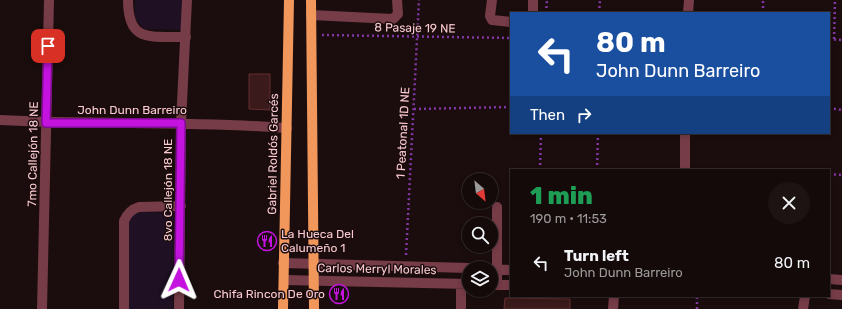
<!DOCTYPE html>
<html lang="en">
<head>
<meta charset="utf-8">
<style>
	:root { --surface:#140a0a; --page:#1d1313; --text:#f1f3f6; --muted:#9d9a9c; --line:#332b2b }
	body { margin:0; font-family:Rubik,sans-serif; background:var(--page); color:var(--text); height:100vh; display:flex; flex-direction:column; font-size:15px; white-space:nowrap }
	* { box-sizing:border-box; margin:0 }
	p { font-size:13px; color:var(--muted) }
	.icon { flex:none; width:22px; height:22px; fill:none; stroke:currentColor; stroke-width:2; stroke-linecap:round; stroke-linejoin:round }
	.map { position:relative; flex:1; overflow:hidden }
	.panel { position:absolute; left:510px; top:169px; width:320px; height:128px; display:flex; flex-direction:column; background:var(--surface); border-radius:0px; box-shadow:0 2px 6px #0003,0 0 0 1px var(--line) }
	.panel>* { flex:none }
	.top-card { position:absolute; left:510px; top:12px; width:320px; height:122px; border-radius:0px; box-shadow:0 2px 6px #0003,0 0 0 1px var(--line); background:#1a4fa0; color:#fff; overflow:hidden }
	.needle { width:26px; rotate:152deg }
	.buttons { position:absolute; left:462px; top:173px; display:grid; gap:8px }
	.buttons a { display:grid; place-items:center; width:36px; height:36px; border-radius:50%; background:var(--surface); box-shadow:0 2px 6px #0003,0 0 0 1px var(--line); font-size:20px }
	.pin { position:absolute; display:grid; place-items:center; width:34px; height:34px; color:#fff; margin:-17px; border-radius:8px; box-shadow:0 2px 6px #0006 }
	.me { position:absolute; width:44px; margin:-22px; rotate:1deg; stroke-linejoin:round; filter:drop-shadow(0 0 3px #0008) }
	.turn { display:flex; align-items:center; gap:14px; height:84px; padding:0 20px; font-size:18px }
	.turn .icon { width:52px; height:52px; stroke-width:2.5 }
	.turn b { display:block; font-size:28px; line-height:34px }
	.then { display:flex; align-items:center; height:38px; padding:0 20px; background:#0003; gap:8px; font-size:15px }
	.round { display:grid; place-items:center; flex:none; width:42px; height:42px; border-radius:21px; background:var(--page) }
	.head { display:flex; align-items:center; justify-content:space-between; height:68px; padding:0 20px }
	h1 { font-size:24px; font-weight:800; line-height:30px; color:#1e9e55 }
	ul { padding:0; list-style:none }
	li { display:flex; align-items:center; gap:12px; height:52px; padding:0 20px }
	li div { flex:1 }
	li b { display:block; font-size:15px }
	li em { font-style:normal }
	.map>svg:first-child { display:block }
	.green { fill:#1f1024 }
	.building { fill:#3a1a1b; stroke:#642e30 }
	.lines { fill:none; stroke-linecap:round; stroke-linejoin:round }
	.path { stroke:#8337a3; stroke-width:2.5; stroke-dasharray:2 3; stroke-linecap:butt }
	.minor { stroke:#763c47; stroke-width:10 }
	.major { stroke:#f1975c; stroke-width:10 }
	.route-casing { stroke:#7f0c91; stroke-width:10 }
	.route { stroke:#c413df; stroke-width:7 }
	.labels { text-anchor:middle; stroke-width:3; stroke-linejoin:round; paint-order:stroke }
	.street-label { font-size:12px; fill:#fbcbd1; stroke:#1b0d0d }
	.poi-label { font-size:12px; fill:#fbcbd1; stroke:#1b0d0d; text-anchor:start }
</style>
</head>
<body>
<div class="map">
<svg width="842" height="309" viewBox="0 0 842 309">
	<rect width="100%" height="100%" fill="#1b0d0d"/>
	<path class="green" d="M135 0H182L181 30 144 29 135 18Z
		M142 212 174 213 173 309H127V223L132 215Z"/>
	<path class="building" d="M249 74H270V110L249 109Z
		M505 298 570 299V309H504Z"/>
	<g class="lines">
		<path class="path" d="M546 13 547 0
			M599 13 600 0
			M763 13V0
			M322 35 511 38
			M829 39 842 40
			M834 39 835 0
			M829 108 842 110
			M414 109 511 107
			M540 170 541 133
			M597 170 598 133
			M829 174 842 175
			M406 255 419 0
			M697 309V296"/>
		<path class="minor" d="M128 0C128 44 151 36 186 37
			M492 0 490 16 492 20 511 22
			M533 13V0
			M688 13 689 0
			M311 15 393 19 398 14 397 0
			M0 120C96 125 191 121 287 128
			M685 170V133
			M283 263 469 268
			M491 269 511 270
			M829 279 842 280
			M284 280 469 284
			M491 285H511
			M497 285V207
			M829 294 842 295
			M42 309 49 0
			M124 309V221C127 214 132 209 139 207L181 206
			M179 309 181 123 187 0
			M461 309V284
			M613 309 614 296
			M803 309 805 296"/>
		<path class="major" d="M311 0 314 309
			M283 309 289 0"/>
	</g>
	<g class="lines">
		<g class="route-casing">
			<path id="route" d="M48 46 46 123H181L179 280"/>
		</g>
		<use href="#route" class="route"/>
	</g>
	<defs>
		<g id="restaurant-ring" transform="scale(1)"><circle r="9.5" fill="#1b0d0d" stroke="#c413df" stroke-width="1.5"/><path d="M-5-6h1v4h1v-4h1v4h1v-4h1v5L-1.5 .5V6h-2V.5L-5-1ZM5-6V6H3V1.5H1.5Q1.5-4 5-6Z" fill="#c413df"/></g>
	</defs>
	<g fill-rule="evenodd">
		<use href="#restaurant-ring" x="267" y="241"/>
		<use href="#restaurant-ring" x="339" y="294"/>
	</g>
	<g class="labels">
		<g class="street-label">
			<text transform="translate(415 28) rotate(1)" y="4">8 Pasaje 19 NE</text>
			<text x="132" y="114">John Dunn Barreiro</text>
			<text transform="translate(403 133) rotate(-87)" y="4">1 Peatonal 1D NE</text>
			<text transform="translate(33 154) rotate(-89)" y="4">7mo Callejón 18 NE</text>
			<text transform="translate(273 154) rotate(-89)" y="4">Gabriel Roldós Garcés</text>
			<text transform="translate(168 190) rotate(-90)" y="4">8vo Callejón 18 NE</text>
			<text transform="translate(377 269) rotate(1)" y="4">Carlos Merryl Morales</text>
		</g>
		<g class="poi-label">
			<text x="281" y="238">La Hueca Del<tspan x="281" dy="14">Calumeño 1</tspan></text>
			<text x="325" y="298" text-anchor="end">Chifa Rincon De Oro</text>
		</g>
	</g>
</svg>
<div class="buttons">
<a><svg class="needle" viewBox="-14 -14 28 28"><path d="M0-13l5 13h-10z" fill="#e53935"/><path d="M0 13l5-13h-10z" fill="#9d9a9c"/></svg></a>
<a><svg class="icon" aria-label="search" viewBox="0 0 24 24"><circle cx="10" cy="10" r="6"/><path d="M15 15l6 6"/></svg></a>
<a><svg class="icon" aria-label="layers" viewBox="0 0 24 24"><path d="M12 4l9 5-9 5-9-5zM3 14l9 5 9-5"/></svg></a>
</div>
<div class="pin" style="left:48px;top:46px;background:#d93025"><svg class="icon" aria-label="arrive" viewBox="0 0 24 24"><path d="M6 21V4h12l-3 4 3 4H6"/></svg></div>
<svg class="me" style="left:179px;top:280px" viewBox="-20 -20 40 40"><path d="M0-17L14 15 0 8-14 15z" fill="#c413df" stroke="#fff" stroke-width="4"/></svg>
<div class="top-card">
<div class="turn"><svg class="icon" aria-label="left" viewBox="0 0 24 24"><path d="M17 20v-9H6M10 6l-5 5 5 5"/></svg><div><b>80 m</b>John Dunn Barreiro</div></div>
<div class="then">Then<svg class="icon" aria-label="right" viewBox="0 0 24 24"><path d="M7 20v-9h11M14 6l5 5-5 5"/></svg></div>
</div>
<section class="panel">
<div class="head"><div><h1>1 min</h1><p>190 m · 11:53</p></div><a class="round"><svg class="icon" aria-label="close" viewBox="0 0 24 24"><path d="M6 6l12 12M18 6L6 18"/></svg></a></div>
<ul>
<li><svg class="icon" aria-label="left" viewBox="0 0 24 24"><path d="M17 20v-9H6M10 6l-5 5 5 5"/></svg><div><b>Turn left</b><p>John Dunn Barreiro</p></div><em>80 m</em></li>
</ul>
</section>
</div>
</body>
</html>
